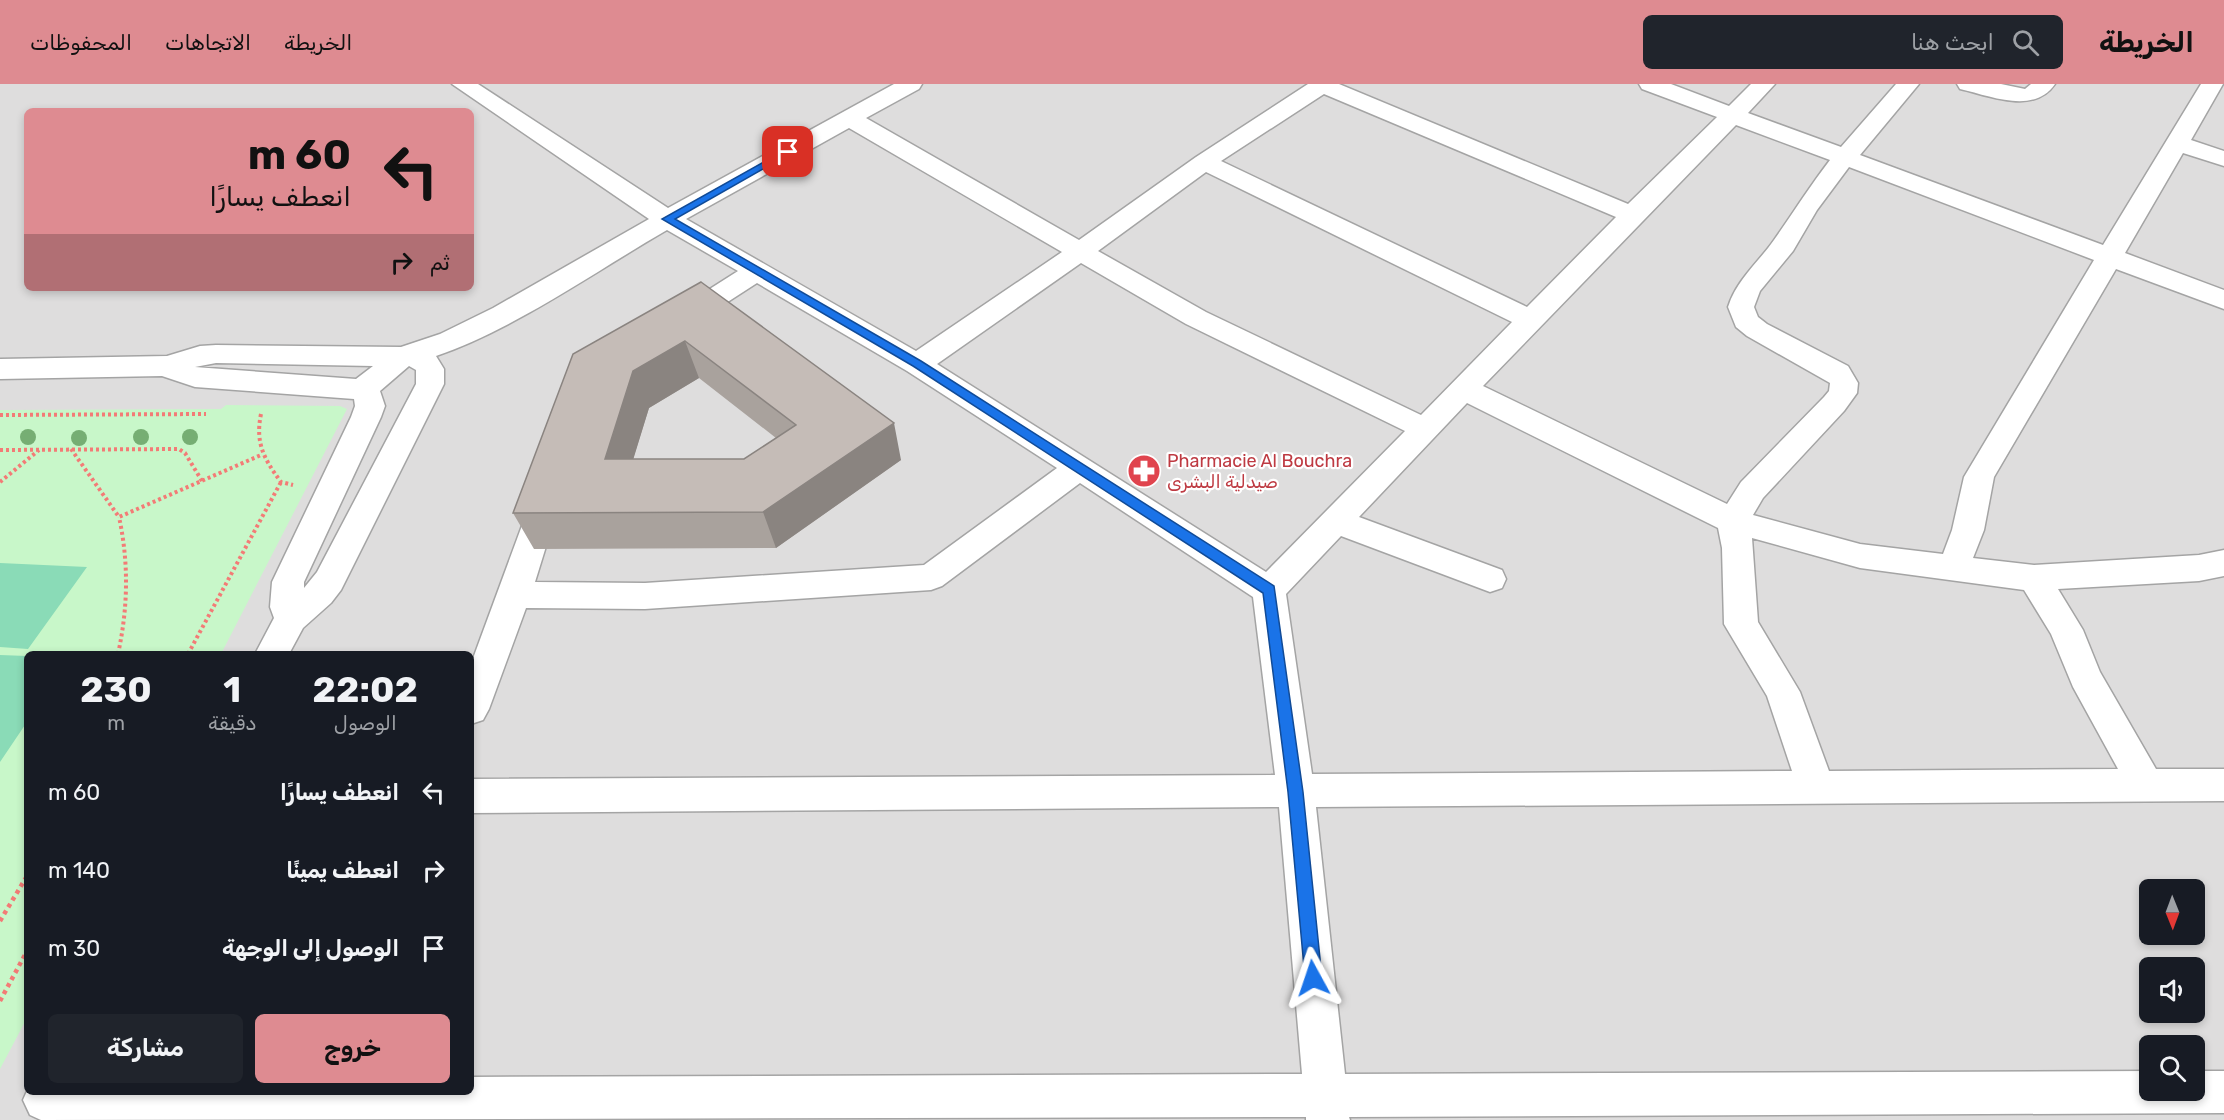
<!DOCTYPE html>
<html lang="ar">
<head>
<meta charset="utf-8">
<style>
	:root { --surface:#171b24; --page:#20242c; --text:#f1f3f6; --muted:#9ea1a6; --accent:#de8b91 }
	body { margin:0; font-family:Rubik,"Noto Naskh Arabic",sans-serif; background:var(--page); color:var(--text); direction:rtl; height:100vh; display:flex; flex-direction:column; font-size:22px; white-space:nowrap }
	* { box-sizing:border-box; margin:0 }
	p { font-size:20px; color:var(--muted) }
	.icon { flex:none; width:33px; height:33px; fill:none; stroke:currentColor; stroke-width:2; stroke-linecap:round; stroke-linejoin:round }
	.map { position:relative; flex:1; overflow:hidden; direction:ltr }
	.side { position:absolute; left:24px; top:567px; width:450px; height:444px; display:flex; flex-direction:column; background:var(--surface); border-radius:9px; box-shadow:0 3px 9px #0003; direction:rtl }
	.side>* { flex:none }
	.hud { position:absolute; left:24px; top:24px; width:450px; height:183px; border-radius:9px; box-shadow:0 3px 9px #0003; direction:rtl; background:#de8b91; color:#111; overflow:hidden }
	.needle { width:39px; rotate:179deg }
	.buttons { position:absolute; left:2139px; top:795px; display:grid; gap:12px }
	.buttons a { display:grid; place-items:center; width:66px; height:66px; border-radius:9px; background:var(--surface); box-shadow:0 3px 9px #0003; font-size:30px }
	.pin { position:absolute; display:grid; place-items:center; width:51px; height:51px; color:#fff; margin:-26px; border-radius:12px; box-shadow:0 3px 9px #0006 }
	.me { position:absolute; width:66px; margin:-33px; rotate:355deg; stroke-linejoin:round; filter:drop-shadow(0 0 4px #0008) }
	.turn { display:flex; align-items:center; gap:21px; height:126px; padding:0 24px; font-size:27px }
	.turn .icon { width:78px; height:78px; stroke-width:2.5 }
	.turn b { display:block; font-size:42px; line-height:51px }
	.then { display:flex; align-items:center; height:57px; padding:0 24px; background:#0003; gap:12px; font-size:22px }
	.eta { display:flex; justify-content:space-evenly; align-items:center; height:102px; text-align:center }
	.eta b { font-size:36px; font-weight:700; line-height:42px }
	.action { display:flex; gap:12px; margin-top:auto; padding:12px 24px }
	.action a { flex:1; height:69px; border-radius:9px; background:var(--accent); color:#111; font-size:24px; font-weight:700; line-height:69px; text-align:center }
	.action a+a { background:var(--page); color:var(--text) }
	ul { padding:0; list-style:none }
	li { display:flex; align-items:center; gap:18px; height:78px; padding:0 24px }
	li div { flex:1 }
	li b { display:block; font-size:22px }
	li em { font-style:normal }
	header { display:flex; align-items:center; gap:36px; box-sizing:border-box; height:84px; padding:0 30px; background:var(--accent); color:#111 }
	header strong { font-size:28px }
	nav { display:flex; gap:33px; margin-inline-start:auto; font-size:21px }
	.search { width:420px; height:54px; background:var(--page); display:flex; align-items:center; gap:15px; box-sizing:border-box; padding:0 21px; border-radius:9px; color:var(--muted); font-size:22px }
	.map>svg:first-child { display:block }
	.residential { fill:#dedddd; fill-rule:evenodd }
	.park { fill:#c8f7c9 }
	.pitch { fill:#8adbb7 }
	.lines { fill:none; stroke-linecap:round; stroke-linejoin:round }
	.minor-casing { stroke:#a4a4a4; stroke-width:3 }
	.path-far1 { stroke:#f37b76; stroke-width:4; stroke-dasharray:3 3; stroke-linecap:butt }
	.path { stroke:#f37b76; stroke-width:4.5; stroke-dasharray:4 4; stroke-linecap:butt }
	.minor { fill:#fff; fill-rule:evenodd }
	.tree { fill:#76ae73 }
	.wall { fill:#a9a29d; fill-rule:evenodd }
	.shaded-wall { fill:#8a8480 }
	.building { fill:#c5bcb7; stroke:#8a8480; stroke-width:1.5; fill-rule:evenodd }
	.route { fill:#1a73e8; stroke:#114b97; stroke-width:1.5 }
	.labels { text-anchor:middle; stroke-width:4.5; stroke-linejoin:round; paint-order:stroke }
	.health-label { font-size:18px; fill:#be3a42; stroke:#fff; text-anchor:start }
</style>
</head>
<body>
<header>
<strong>الخريطة</strong>
<div class="search"><svg class="icon" aria-label="search" viewBox="0 0 24 24"><circle cx="10" cy="10" r="6"/><path d="M15 15l6 6"/></svg>ابحث هنا</div>
<nav><a>الخريطة</a><a>الاتجاهات</a><a>المحفوظات</a></nav>
</header>
<div class="map">
<svg width="2224" height="1036" viewBox="0 0 2224 1036">
	<rect width="100%" height="100%" fill="#f0ede7"/>
	<path class="residential" d="M0 0H2224V1036H0ZM27 27H471V204H27ZM27 570H471V1008H27ZM2150 806H2194V850H2150ZM2150 884H2194V928H2150ZM2150 962H2194V1006H2150Z"/>
	<path class="park" d="M226 321 340 322 347 325 221 570H27V934L0 985V326L221 325Z"/>
	<path class="pitch" d="M0 479 87 483 28 565 0 563Z
		M0 571 27 572V638L0 678Z"/>
	<g class="lines">
		<g class="minor-casing">
			<path id="minor" d="M452 0H478L668 124 894 0H922L919 5 866 34 1079 156 1196 73 1308 0H1339L1628 120 1717 33 1642 5 1639 0H1671L1729 22 1751 0H1775L1748 29 1841 63 1896 0H1919L1860 71 2103 161 2201 0H2223L2191 56 2224 67V82L2183 69 2125 169 2224 206V225L2116 185 1994 393 1984 446 1973 474 2034 481 2199 471 2224 466V492L2199 497 2058 505 2083 546 2100 588 2156 685H2224V717L1316 723 1345 990 2150 987V1006H2194V987H2224V1029L1349 1033 1350 1036H1306V1033L41 1036 30 1031 23 1016 27 1007 471 1008V993L1302 990 1279 723 471 729V695L1275 691 1253 513 1080 399 942 502 931 506 645 525 526 524 489 625 483 636 471 640V580L534 409 545 405 556 409 560 417 535 498 645 499 924 481 1057 384 907 287 757 199 692 241 682 244 672 241 668 235 672 229 738 187 667 146C596 187 513 246 436 272L444 285V300L341 506 331 519 303 544 289 570H255L274 534 270 523 272 498 351 333 355 322 354 315 195 303 162 292 0 295V275L167 272 200 262 216 261 401 263 440 250 493 224 649 135ZM1324 10 1616 133 1527 223 1221 77ZM1736 41 1830 76C1810 102 1793 129 1774 156 1758 179 1737 195 1728 223L1736 243 1747 252 1830 299 1829 307 1824 313 1741 398 1727 420 1483 302ZM849 44 1062 168 916 267 686 135ZM1849 83 2094 176 1964 393 1952 446 1943 470 1860 460 1753 431 1763 414 1844 327 1857 309 1858 299 1848 282 1767 240 1758 233 1754 223 1760 207 1793 167 1817 126ZM1206 88 1512 238 1421 331 1206 228 1098 167ZM1081 179 1186 240 1405 347 1266 488 937 280ZM216 279 373 282 356 295 195 283ZM409 282 416 286V300L317 488 304 504V498L381 333 385 322 380 307ZM1467 319 1718 444 1722 464 1724 540 1767 612 1792 687 1312 690 1286 510 1341 452 1490 508 1502 504 1506 495 1502 486 1359 433ZM1752 454 1860 484 2024 506 2051 550 2073 603 2118 685 1829 687 1800 608 1758 538Z
				M1957 0H2001L2025 5 2031 0H2055C2034 31 1991 12 1960 5Z"/>
		</g>
		<path class="path-far1" d="M261 330C255 359 264 375 281 398L293 401
			M0 331 206 330
			M71 365 119 433 261 371
			M0 366 179 365 185 369 202 397
			M0 398 39 366
			M118 570C128 524 129 479 119 433
			M188 570 281 398"/>
		<path class="path" d="M0 837 27 792
			M0 917 27 867"/>
		<use href="#minor" class="minor"/>
	</g>
	<g class="tree">
		<circle cx="28" cy="353" r="8"/>
		<circle cx="141" cy="353" r="8"/>
		<circle cx="190" cy="353" r="8"/>
		<circle cx="79" cy="354" r="8"/>
	</g>
	<path class="wall" d="M701 198 901 376 776 464 534 465 513 429ZM699 294 776 354 744 375H633L649 324Z"/>
	<path class="shaded-wall" d="M685 257 699 294 649 324 622 412 605 375 633 287Z
		M894 339 901 376 776 464 763 428Z"/>
	<path class="building" d="M701 198 894 339 763 428 513 429 573 270ZM685 257 796 341 744 375H605L633 287Z"/>
	<path class="route" d="M785 66 793 68 675 135 921 277 1274 502 1303 708 1322 894 1319 900 1313 902 1307 900 1305 894 1288 708 1263 509 913 282 662 135Z"/>
	<defs>
		<g id="pharmacy-disc" transform="scale(1.725)"><circle r="9.5" fill="#e0444e" stroke="#fff"/><path d="M-2-6h4v4h4v4h-4v4h-4v-4h-4v-4h4Z" fill="#fff"/></g>
	</defs>
	<g fill-rule="evenodd">
		<use href="#pharmacy-disc" x="1144" y="387"/>
	</g>
	<g class="labels">
		<g class="health-label">
			<text x="1167" y="383">Pharmacie Al Bouchra<tspan x="1167" dy="21">صيدلية البشرى</tspan></text>
		</g>
	</g>
</svg>
<div class="buttons">
<a><svg class="needle" viewBox="-14 -14 28 28"><path d="M0-13l5 13h-10z" fill="#e53935"/><path d="M0 13l5-13h-10z" fill="#9ea1a6"/></svg></a>
<a><svg class="icon" aria-label="sound" viewBox="0 0 24 24"><path d="M4 9h4l5-4v14l-5-4H4zM17 9q2 3 0 6"/></svg></a>
<a><svg class="icon" aria-label="search" viewBox="0 0 24 24"><circle cx="10" cy="10" r="6"/><path d="M15 15l6 6"/></svg></a>
</div>
<div class="pin" style="left:788px;top:68px;background:#d93025"><svg class="icon" aria-label="arrive" viewBox="0 0 24 24"><path d="M6 21V4h12l-3 4 3 4H6"/></svg></div>
<svg class="me" style="left:1313px;top:894px" viewBox="-20 -20 40 40"><path d="M0-17L14 15 0 8-14 15z" fill="#1a73e8" stroke="#fff" stroke-width="4"/></svg>
<div class="hud">
<div class="turn"><svg class="icon" aria-label="left" viewBox="0 0 24 24"><path d="M17 20v-9H6M10 6l-5 5 5 5"/></svg><div><b>60 m</b>انعطف يسارًا</div></div>
<div class="then">ثم<svg class="icon" aria-label="right" viewBox="0 0 24 24"><path d="M7 20v-9h11M14 6l5 5-5 5"/></svg></div>
</div>
<section class="side">
<div class="eta">
<div><b>22:02</b><p>الوصول</p></div>
<div><b>1</b><p>دقيقة</p></div>
<div><b>230</b><p>m</p></div>
</div>
<ul>
<li><svg class="icon" aria-label="left" viewBox="0 0 24 24"><path d="M17 20v-9H6M10 6l-5 5 5 5"/></svg><div><b>انعطف يسارًا</b></div><em>60 m</em></li>
<li><svg class="icon" aria-label="right" viewBox="0 0 24 24"><path d="M7 20v-9h11M14 6l5 5-5 5"/></svg><div><b>انعطف يمينًا</b></div><em>140 m</em></li>
<li><svg class="icon" aria-label="arrive" viewBox="0 0 24 24"><path d="M6 21V4h12l-3 4 3 4H6"/></svg><div><b>الوصول إلى الوجهة</b></div><em>30 m</em></li>
</ul>
<div class="action"><a>خروج</a><a>مشاركة</a></div>
</section>
</div>
</body>
</html>
